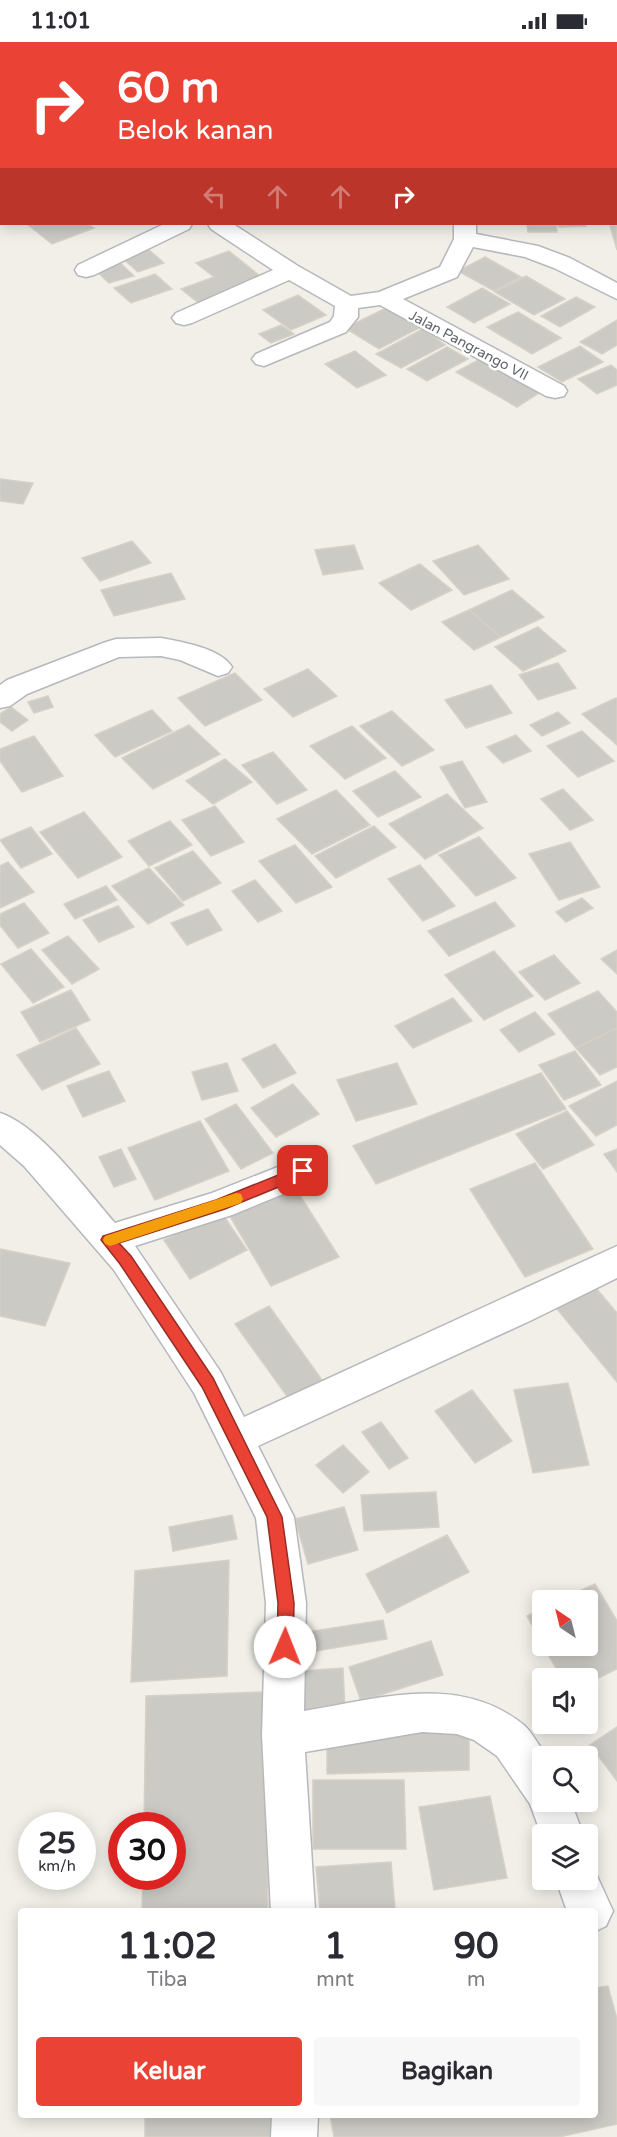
<!DOCTYPE html>
<html lang="id">
<head>
<meta charset="utf-8">
<style>
	:root { --surface:#fff; --page:#f7f7f7; --text:#2b2b33; --muted:#7c7c81; --accent:#ea4335 }
	body { margin:0; font-family:"Varela Round",sans-serif; background:var(--page); color:var(--text); height:100vh; display:flex; flex-direction:column; font-size:22px; white-space:nowrap }
	* { box-sizing:border-box; margin:0 }
	p { font-size:20px; color:var(--muted) }
	.icon { flex:none; width:33px; height:33px; fill:none; stroke:currentColor; stroke-width:2; stroke-linecap:round; stroke-linejoin:round }
	.map { position:relative; flex:1; overflow:hidden }
	.panel { position:absolute; left:18px; top:1866px; width:580px; height:210px; display:flex; flex-direction:column; background:var(--surface); border-radius:6px; box-shadow:0 3px 15px #0003 }
	.panel>* { flex:none }
	.hud { position:absolute; left:0px; top:0px; width:618px; height:183px; box-shadow:0 3px 15px #0003; background:#ea4335; color:#fff; overflow:hidden }
	.needle { width:39px; rotate:325deg }
	.buttons { position:absolute; left:532px; top:1548px; display:grid; gap:12px }
	.buttons a { display:grid; place-items:center; width:66px; height:66px; border-radius:6px; background:var(--surface); box-shadow:0 3px 15px #0003; font-size:30px }
	.speed { position:absolute; left:18px; top:1770px; display:flex; gap:12px; font-size:30px; font-weight:700; text-align:center }
	.speed>* { display:grid; place-content:center; width:78px; height:78px; border-radius:50%; background:var(--surface); box-shadow:0 3px 15px #0003; line-height:1 }
	.speed small { font-size:15px; font-weight:400 }
	.speed .limit { border:9px solid #d22; background:#fff; color:#111 }
	.pin { position:absolute; display:grid; place-items:center; width:51px; height:51px; color:#fff; margin:-26px; border-radius:12px; box-shadow:0 3px 9px #0006 }
	.me { position:absolute; width:66px; margin:-33px; rotate:1deg; stroke-linejoin:round; filter:drop-shadow(0 0 4px #0008) }
	.turn { display:flex; align-items:center; gap:21px; height:126px; padding:0 18px; font-size:27px }
	.turn .icon { width:78px; height:78px; stroke-width:2.5 }
	.turn b { display:block; font-size:42px; line-height:51px }
	.lanes { display:flex; align-items:center; height:57px; padding:0 18px; background:#0003; justify-content:center; gap:30px; direction:ltr }
	.lanes .off { opacity:.35 }
	.eta { display:flex; justify-content:space-evenly; align-items:center; height:102px; text-align:center }
	.eta b { font-size:36px; font-weight:700; line-height:42px }
	.cta { display:flex; gap:12px; margin-top:auto; padding:12px 18px }
	.cta a { flex:1; height:69px; border-radius:6px; background:var(--accent); color:#fff; font-size:24px; font-weight:700; line-height:69px; text-align:center }
	.cta a+a { background:var(--page); color:var(--text) }
	.status { display:flex; justify-content:space-between; align-items:center; height:42px; padding:0 30px; background:var(--surface); direction:ltr }
	.status svg { height:16px; fill:currentColor }
	.map>svg:first-child { display:block }
	.building { fill:#cccac5; stroke:#d6d1c6; stroke-width:1.5 }
	.lines { fill:none; stroke-linecap:round; stroke-linejoin:round }
	.street-casing { stroke:#b5b8bc; stroke-width:3 }
	.street { fill:#fff; fill-rule:evenodd }
	.route { fill:#ea4335; stroke:#982c22; stroke-width:1.5 }
	.slow { fill:#f59e0b }
	.labels { text-anchor:middle; stroke-width:5; stroke-linejoin:round; paint-order:stroke }
	.far-street-label { font-size:14px; fill:#5f6368; stroke:#fff }
</style>
</head>
<body>
<div class="status"><b>11:01</b><svg viewBox="0 0 49 12"><path d="M0 12V9h3v3zM5 12V6h3v6zM10 12V3h3v9zM15 12V0h3v12zM26 1h20v11H26zM47 4h2v5h-2z"/></svg></div>
<div class="map">
<svg width="617" height="2095" viewBox="0 0 617 2095">
	<rect width="100%" height="100%" fill="#f1efe8"/>
	<path class="building" d="M27 182H88L94 186 52 202Z
		M527 182H556L557 190H528Z
		M558 182H585L586 184 559 185Z
		M617 183V208L610 184Z
		M146 205 164 221 138 230 120 214Z
		M229 209 265 238 200 262 181 247 214 235 196 221Z
		M485 215 521 235 494 249 458 229Z
		M118 219 134 234 109 241 94 227Z
		M155 232 172 247 131 261 114 246Z
		M526 234 565 257 534 273 495 250Z
		M482 246 510 262 474 281 447 265Z
		M298 253 326 273 291 288 263 268Z
		M576 255 595 265 560 285 541 274Z
		M386 266 419 286 379 307 345 286Z
		M518 270 561 296 532 312 487 285Z
		M617 278V303L602 312 580 300Z
		M281 283 294 292 271 301 259 292Z
		M423 287 445 303 401 326 376 312Z
		M580 304 603 320 562 340 538 325Z
		M447 305 468 317 427 339 407 327Z
		M355 309 386 333 357 346 325 322Z
		M482 316 542 349 517 365 456 330Z
		M611 323 617 328V343L597 352 578 337Z
		M0 437 33 441 23 462 0 459Z
		M132 499 151 521 100 539 82 516Z
		M354 503 363 527 323 533 315 508Z
		M478 503 509 537 464 553 433 519Z
		M420 522 452 548 411 568 379 541Z
		M171 531 185 557 114 574 101 548Z
		M512 548 544 575 501 595 469 568Z
		M469 568 501 595 474 608 442 580Z
		M538 585 566 609 523 629 495 605Z
		M558 621 576 646 538 658 519 633Z
		M308 627 337 654 293 675 264 647Z
		M235 631 262 658 205 684 178 656Z
		M491 643 512 671 466 686 445 658Z
		M48 654 53 665 34 671 28 660Z
		M616 656 617 657V703L582 672Z
		M11 665 28 678 12 689 0 680V672Z
		M152 668 172 689 115 715 95 693Z
		M392 669 434 708 402 724 360 684Z
		M558 670 570 681 542 694 530 683Z
		M189 683 220 712 153 747 122 716Z
		M352 684 386 716 345 737 310 704Z
		M582 689 614 719 578 735 547 704Z
		M516 693 531 709 503 721 487 705Z
		M34 694 63 734 22 750 0 719V707Z
		M273 710 307 748 277 762 242 723Z
		M225 717 252 740 213 762 186 739Z
		M462 719 487 760 465 766 440 725Z
		M395 729 421 755 378 775 353 749Z
		M563 747 593 778 570 788 541 757Z
		M336 748 370 783 312 812 277 777Z
		M447 752 483 786 425 817 389 782Z
		M215 764 244 800 211 814 182 778Z
		M84 770 122 815 78 836 40 790Z
		M170 779 192 803 149 824 128 799Z
		M374 784 396 805 336 836 315 814Z
		M31 785 52 812 21 826 0 798Z
		M479 795 516 836 476 854 439 813Z
		M570 800 600 845 559 858 529 812Z
		M295 803 332 845 296 861 259 819Z
		M193 809 221 841 183 859 155 826Z
		M8 820 34 850 0 866V824Z
		M420 823 455 864 423 879 388 837Z
		M149 826 184 863 148 882 112 844Z
		M255 838 282 869 258 880 232 849Z
		M106 844 117 858 75 877 64 862Z
		M582 856 593 866 566 880 556 870Z
		M495 860 515 884 449 914 428 889Z
		M24 861 49 891 18 906 0 883V872Z
		M118 864 134 885 99 900 83 878Z
		M208 867 222 888 187 903 171 881Z
		M68 894 99 927 72 942 42 908Z
		M31 907 64 945 33 961 1 922Z
		M617 908V932L601 917Z
		M494 909 533 954 484 978 445 933Z
		M554 913 580 941 545 958 519 930Z
		M71 948 90 978 40 1000 21 970Z
		M598 949 617 970V986L576 1006 548 972Z
		M453 956 472 979 413 1006 395 984Z
		M535 970 555 992 519 1010 500 988Z
		M76 986 100 1022 42 1048 17 1013Z
		M617 986V1025L600 1033 576 1006Z
		M275 1002 296 1031 263 1046 242 1017Z
		M575 1009 601 1043 564 1058 539 1023Z
		M227 1021 238 1049 202 1058 192 1030Z
		M397 1021 417 1062 356 1079 337 1038Z
		M109 1029 125 1059 83 1075 67 1044Z
		M541 1031 566 1067 376 1142 353 1104Z
		M617 1039V1083L596 1094 569 1064Z
		M293 1042 319 1072 276 1095 251 1066Z
		M236 1062 273 1111 241 1127 205 1077Z
		M567 1069 594 1103 543 1127 516 1092Z
		M200 1079 229 1129 155 1158 128 1106Z
		M121 1107 136 1137 114 1145 99 1115Z
		M617 1107V1130L604 1112Z
		M535 1121 593 1207 525 1235 470 1147Z
		M294 1144 339 1215 271 1244 228 1171Z
		M221 1170 247 1208 190 1237 164 1198Z
		M0 1207 70 1221 45 1284 0 1274Z
		M595 1245 617 1271V1340L557 1267Z
		M269 1264 322 1338 289 1357 235 1282Z
		M568 1341 589 1423 533 1431 514 1348Z
		M472 1348 512 1399 475 1421 435 1369Z
		M381 1380 408 1416 389 1427 362 1390Z
		M343 1403 369 1430 343 1451 316 1423Z
		M436 1450 439 1485 364 1489 361 1453Z
		M344 1465 358 1508 308 1522 295 1477Z
		M232 1473 237 1497 173 1509 169 1485Z
		M447 1493 469 1530 387 1571 366 1532Z
		M229 1518 227 1634 131 1640 135 1529Z
		M595 1542 617 1579V1627L588 1641V1636H562L543 1604H588V1558H559Z
		M543 1566V1603L527 1574Z
		M383 1578 387 1597 311 1610 307 1590Z
		M431 1599 443 1633 361 1659 349 1625Z
		M343 1626 345 1668 305 1670 302 1629Z
		M264 1650 268 1869H142L143 1834H172V1784H144L146 1654Z
		M617 1685V1739L590 1703Z
		M327 1689 469 1690V1728L327 1732Z
		M313 1738H404L406 1807H313Z
		M490 1754 507 1836 434 1848 419 1765Z
		M391 1820 395 1867 320 1869 316 1825Z
		M608 1944 617 1977V2082L559 2095H334L330 2073H596V1946Z
		M145 2073H274V2095H145Z"/>
	<g class="lines">
		<g class="street-casing">
			<path id="street" d="M317 0H338L339 2H318Z
				M0 39H2V52H0Z
				M0 164H2L0 178Z
				M164 182H192L189 187 94 233 86 235 78 233 75 228 78 223Z
				M208 182H233L298 224 351 254 379 250 440 225 454 197V182H476V192L538 204 570 216 617 241V257L554 226 525 215 473 205 457 235 403 257 564 344 567 349 564 354 555 356 546 354 380 263 358 266V275L346 290 264 324 256 322 252 317 256 312 330 280 334 274 335 264 289 238 192 281 184 283 176 281 172 276 176 271 273 228 211 187Z
				M161 596C182 600 220 606 232 625L228 631 218 634 180 618 161 614 119 615 27 652 10 664 0 666V643L7 638 106 600 116 597Z
				M0 1071C40 1084 87 1149 115 1181L212 1151 303 1115 315 1119 320 1129 315 1139 232 1173 135 1204 220 1329 244 1375 617 1204V1236L532 1278 258 1404 294 1475 306 1561 304 1669C379 1657 460 1630 525 1684 533 1692 540 1705 546 1714H543V1760H571L583 1792H543V1797L530 1762 497 1714 474 1698 457 1692 422 1690 305 1710 315 1869H271L262 1693 266 1561 256 1476 194 1351 114 1228 24 1124 0 1103Z
				M588 1821 592 1823 613 1869 606 1884 596 1889V1869H567L556 1838H588Z
				M272 2073H318L317 2095H271Z"/>
		</g>
		<use href="#street" class="street"/>
	</g>
	<path class="route" d="M303 1123 308 1125 310 1129 308 1133 225 1167 119 1201 131 1214 213 1336 282 1475 294 1561 293 1605 291 1610 285 1613 279 1610 277 1605 278 1561 267 1475 202 1345 120 1222 101 1198 103 1194 216 1158Z"/>
	<path class="slow" d="M236 1151 241 1152 243 1157 241 1161 110 1204 105 1202 103 1198 105 1194Z"/>
	<g class="labels">
		<g class="far-street-label">
			<text transform="translate(469 303) rotate(28)" y="5">Jalan Pangrango VII</text>
		</g>
	</g>
</svg>
<div class="buttons">
<a><svg class="needle" viewBox="-14 -14 28 28"><path d="M0-13l5 13h-10z" fill="#e53935"/><path d="M0 13l5-13h-10z" fill="#7c7c81"/></svg></a>
<a><svg class="icon" aria-label="sound" viewBox="0 0 24 24"><path d="M4 9h4l5-4v14l-5-4H4zM17 9q2 3 0 6"/></svg></a>
<a><svg class="icon" aria-label="search" viewBox="0 0 24 24"><circle cx="10" cy="10" r="6"/><path d="M15 15l6 6"/></svg></a>
<a><svg class="icon" aria-label="layers" viewBox="0 0 24 24"><path d="M12 4l9 5-9 5-9-5zM3 14l9 5 9-5"/></svg></a>
</div>
<div class="speed"><div>25<small>km/h</small></div><div class="limit">30</div></div>
<div class="pin" style="left:303px;top:1129px;background:#d93025"><svg class="icon" aria-label="arrive" viewBox="0 0 24 24"><path d="M6 21V4h12l-3 4 3 4H6"/></svg></div>
<svg class="me" style="left:285px;top:1605px" viewBox="-20 -20 40 40"><circle r="19" fill="#fff"/><path d="M0-13L10 11 0 6-10 11z" fill="#ea4335"/></svg>
<div class="hud">
<div class="turn"><svg class="icon" aria-label="right" viewBox="0 0 24 24"><path d="M7 20v-9h11M14 6l5 5-5 5"/></svg><div><b>60 m</b>Belok kanan</div></div>
<div class="lanes"><svg class="icon off" aria-label="left" viewBox="0 0 24 24"><path d="M17 20v-9H6M10 6l-5 5 5 5"/></svg><svg class="icon off" aria-label="ahead" viewBox="0 0 24 24"><path d="M12 20V5M6 11l6-6 6 6"/></svg><svg class="icon off" aria-label="ahead" viewBox="0 0 24 24"><path d="M12 20V5M6 11l6-6 6 6"/></svg><svg class="icon" aria-label="right" viewBox="0 0 24 24"><path d="M7 20v-9h11M14 6l5 5-5 5"/></svg></div>
</div>
<section class="panel">
<div class="eta">
<div><b>11:02</b><p>Tiba</p></div>
<div><b>1</b><p>mnt</p></div>
<div><b>90</b><p>m</p></div>
</div>
<div class="cta"><a>Keluar</a><a>Bagikan</a></div>
</section>
</div>
</body>
</html>
